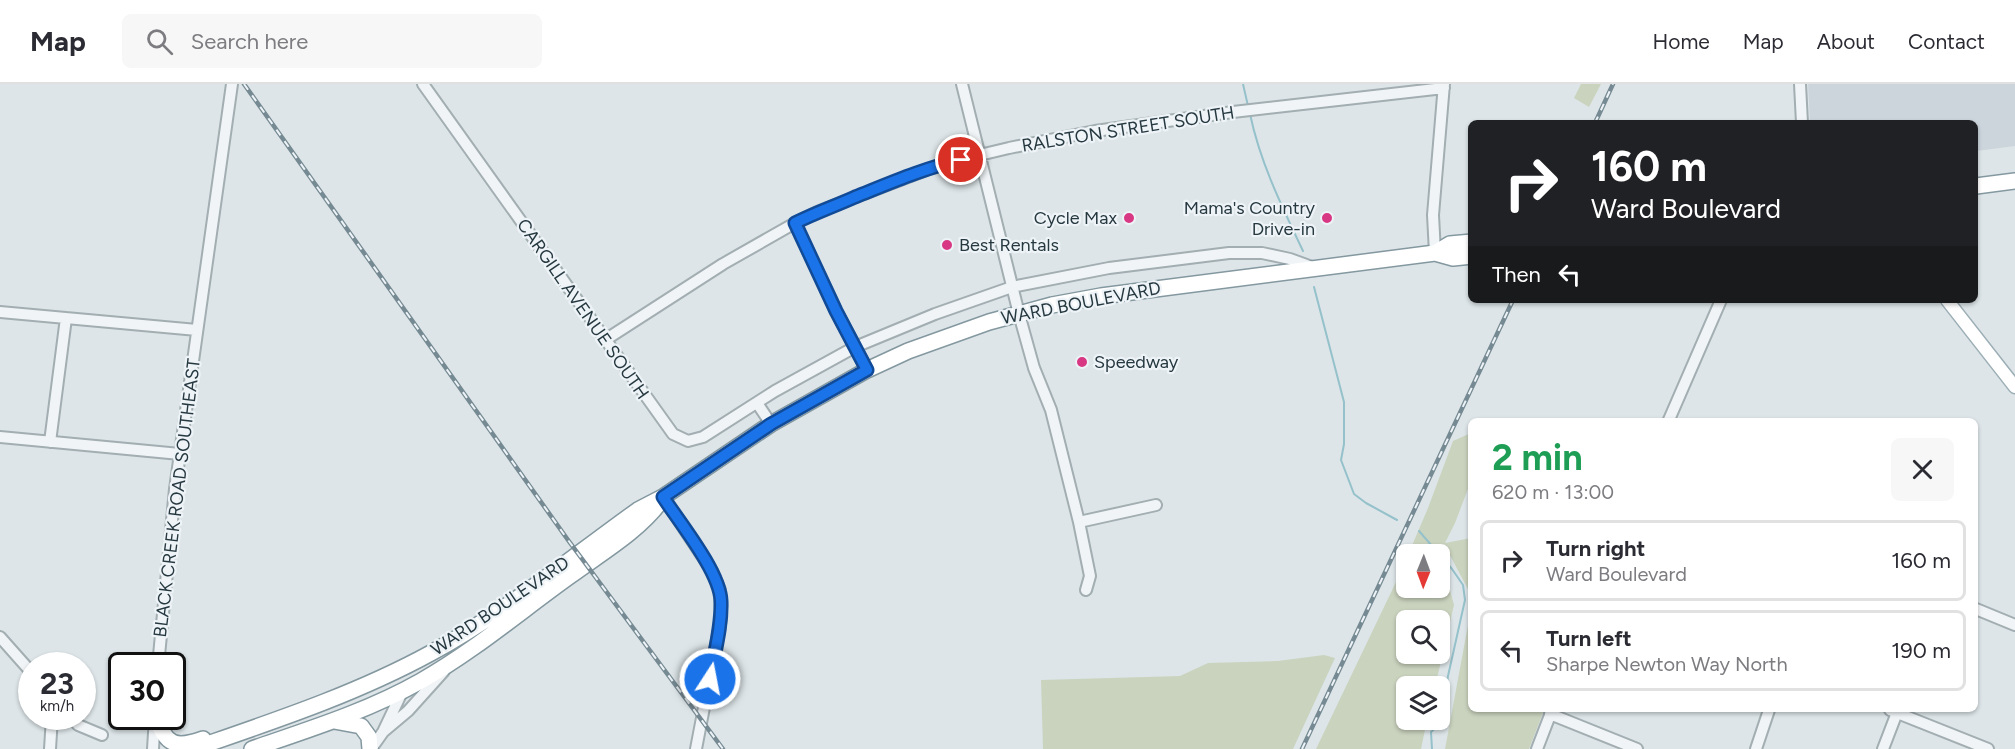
<!DOCTYPE html>
<html lang="en">
<head>
<meta charset="utf-8">
<style>
	:root { --surface:#fff; --page:#f7f7f7; --text:#2b2b33; --muted:#7c7c81; --line:#e1e1e2 }
	body { margin:0; font-family:Figtree,sans-serif; background:var(--page); color:var(--text); height:100vh; display:flex; flex-direction:column; font-size:22px; white-space:nowrap }
	* { box-sizing:border-box; margin:0 }
	p { font-size:20px; color:var(--muted) }
	.icon { flex:none; width:33px; height:33px; fill:none; stroke:currentColor; stroke-width:2; stroke-linecap:round; stroke-linejoin:round }
	.map { position:relative; flex:1; overflow:hidden }
	.side { position:absolute; left:1468px; top:334px; width:510px; height:294px; display:flex; flex-direction:column; background:var(--surface); border-radius:9px; box-shadow:0 2px 4px #0004 }
	.side>* { flex:none }
	.top-card { position:absolute; left:1468px; top:36px; width:510px; height:183px; border-radius:9px; box-shadow:0 2px 4px #0004; background:#202124; color:#fff; overflow:hidden }
	.needle { width:39px; rotate:181deg }
	.controls { position:absolute; left:1396px; top:460px; display:grid; gap:12px }
	.controls a { display:grid; place-items:center; width:54px; height:54px; border-radius:9px; background:var(--surface); box-shadow:0 2px 4px #0004; font-size:30px }
	.speed { position:absolute; left:18px; top:568px; display:flex; gap:12px; font-size:30px; font-weight:700; text-align:center }
	.speed>* { display:grid; place-content:center; width:78px; height:78px; border-radius:50%; background:var(--surface); box-shadow:0 2px 4px #0004; line-height:1 }
	.speed small { font-size:15px; font-weight:400 }
	.speed .limit { border:3px solid #111; border-radius:9px; background:#fff; color:#111 }
	.pin { position:absolute; display:grid; place-items:center; width:51px; height:51px; color:#fff; margin:-26px; border:3px solid #fff; border-radius:50%; box-shadow:0 2px 6px #0007 }
	.me { position:absolute; width:66px; margin:-33px; rotate:11deg; stroke-linejoin:round; filter:drop-shadow(0 0 4px #0008) }
	.turn { display:flex; align-items:center; gap:21px; height:126px; padding:0 24px; font-size:27px }
	.turn .icon { width:78px; height:78px; stroke-width:2.5 }
	.turn b { display:block; font-size:42px; line-height:51px }
	.then { display:flex; align-items:center; height:57px; padding:0 24px; background:#0003; gap:12px; font-size:22px }
	.round { display:grid; place-items:center; flex:none; width:63px; height:63px; border-radius:9px; background:var(--page) }
	.head { display:flex; align-items:center; justify-content:space-between; height:102px; padding:0 24px }
	h1 { font-size:36px; font-weight:700; line-height:45px; color:#1e9e55 }
	ul { padding:0; list-style:none }
	li { display:flex; align-items:center; gap:18px; height:81px; margin:0 12px 9px; padding:0 12px; border:3px solid var(--line); border-radius:9px }
	li div { flex:1 }
	li b { display:block; font-size:22px }
	li em { font-style:normal }
	header { display:flex; align-items:center; gap:36px; box-sizing:border-box; height:84px; padding:0 30px; background:var(--surface); border-bottom:2px solid var(--line) }
	header strong { font-size:28px }
	nav { display:flex; gap:33px; margin-inline-start:auto; font-size:21px }
	.search { width:420px; height:54px; background:var(--page); display:flex; align-items:center; gap:15px; box-sizing:border-box; padding:0 21px; border-radius:9px; color:var(--muted); font-size:22px }
	.map>svg:first-child { display:block }
	.built { fill:#cbd5db }
	.green { fill:#cad3be; fill-rule:evenodd }
	.lines { fill:none; stroke-linecap:round; stroke-linejoin:round }
	.stream { stroke:#95c1cb; stroke-width:2 }
	.minor-casing { stroke:#a2aeb2; stroke-width:14 }
	.major-casing { stroke:#9caeb5; stroke-width:15 }
	.highway-casing { stroke:#8498a0; stroke-width:18 }
	.minor { stroke:#f0f4f6; stroke-width:10 }
	.major { stroke:#fff; stroke-width:12 }
	.highway { stroke:#fff; stroke-width:15 }
	.rail-casing { stroke:#768a93; stroke-width:4.5 }
	.rail { stroke:#edf3f6; stroke-width:2; stroke-dasharray:7; stroke-linecap:butt }
	.route-casing { stroke:#114b97; stroke-width:15 }
	.route { stroke:#1a73e8; stroke-width:10 }
	.poi-dot { fill:#d83883; stroke:#edf3f6; stroke-width:2 }
	.labels { text-anchor:middle; stroke-width:4.5; stroke-linejoin:round; paint-order:stroke }
	.street-label { font-size:18px; fill:#263840; stroke:#edf3f6 }
	.poi-label { font-size:18px; fill:#263840; stroke:#edf3f6; text-anchor:end }
</style>
</head>
<body>
<header>
<strong>Map</strong>
<div class="search"><svg class="icon" aria-label="search" viewBox="0 0 24 24"><circle cx="10" cy="10" r="6"/><path d="M15 15l6 6"/></svg>Search here</div>
<nav><a>Home</a><a>Map</a><a>About</a><a>Contact</a></nav>
</header>
<div class="map">
<svg width="2015" height="665" viewBox="0 0 2015 665">
	<rect width="100%" height="100%" fill="#dde5e8"/>
	<path class="built" d="M1808 0H2015V62L1976 67V39H1810Z"/>
	<path class="green" d="M1581 0H1601L1589 23 1574 14Z
		M1471 349V397L1455 439 1445 459 1471 454V511L1444 460 1438 471H1408L1428 424 1453 357Z
		M1407 475V504H1440V488L1448 499 1454 521 1435 603H1407V636H1427L1421 665H1316ZM1407 537H1440V570H1407Z
		M1471 525 1472 626H1544L1529 665H1445Z
		M1324 571 1335 574 1293 665H1043L1041 596 1180 592 1208 579 1278 577Z"/>
	<g class="lines">
		<path class="stream" d="M1243 0 1248 22
			M1250 30C1260 78 1282 123 1303 167
			M1314 203 1344 318V360L1341 376 1354 410 1366 419 1397 436
			M1419 447 1452 485 1463 501 1465 516 1448 592 1441 639 1431 648 1432 665"/>
		<g class="minor-casing">
			<path id="minor" d="M423 0 673 350 688 357 703 353 775 307 855 263 935 230 1012 203 1109 184 1229 169H1262L1290 175 1312 183
				M962 0 1019 230 1034 284 1051 326 1079 438 1090 492 1086 506
				M1800 0 1802 39
				M795 139 836 227 867 286
				M1435 169 1433 131 1444 0
				M0 228 197 246
				M605 256 723 180 795 139 817 128 942 80 1009 64 1095 47 1233 28 1444 4
				M757 319 771 340
				M1668 338 1721 216
				M0 353 180 370
				M50 358 66 234
				M663 413 712 487 720 506 721 535 696 665
				M1079 438 1156 421
				M1976 525 2015 541
				M0 553 32 589
				M158 582 175 405 232 0
				M1890 626 1988 665
				M1550 630 1637 665
				M71 633 78 641 102 651
				M383 648 408 627 444 587
				M50 665 52 633
				M153 665 155 633
				M371 665 383 648 403 606
				M1537 665 1552 626
				M1756 665 1769 626
				M1883 665 1898 626"/>
		</g>
		<g class="major-casing">
			<path id="major" d="M1947 216 2015 303"/>
		</g>
		<g class="highway-casing">
			<path id="highway" d="M1976 102 2015 97
				M1435 169 1450 160 1472 158
				M156 633C166 661 175 665 203 655
				M334 637 361 642 369 653 370 665
				M193 665C274 637 356 610 431 569 503 530 571 474 638 426L663 413 771 340 867 286 908 267 989 238 1052 221 1101 212 1435 169 1453 174 1472 172
				M252 665C310 645 368 627 421 597 474 567 521 527 570 492 601 469 638 448 661 417"/>
		</g>
		<use href="#minor" class="minor"/>
		<use href="#major" class="major"/>
		<use href="#highway" class="highway"/>
		<g class="rail-casing">
			<path id="rail" d="M244 0 568 456 723 665
				M1595 39 1613 0
				M1302 665 1513 216"/>
		</g>
		<use href="#rail" class="rail"/>
	</g>
	<g class="lines">
		<g class="route-casing">
			<path id="route" d="M710 595C714 570 722 543 721 517 720 488 680 439 663 413L771 340 867 286 836 227 795 139C815 129 835 122 855 113 890 99 924 84 961 76"/>
		</g>
		<use href="#route" class="route"/>
	</g>
	<g class="poi-dot">
		<circle cx="1129" cy="134" r="6"/>
		<circle cx="1327" cy="134" r="6"/>
		<circle cx="947" cy="161" r="6"/>
		<circle cx="1082" cy="278" r="6"/>
	</g>
	<g class="labels">
		<g class="street-label">
			<text transform="translate(1128 45) rotate(-9)" y="6">RALSTON STREET SOUTH</text>
			<text transform="translate(1081 219) rotate(-11)" y="6">WARD BOULEVARD</text>
			<text transform="translate(583 225) rotate(55)" y="6">CARGILL AVENUE SOUTH</text>
			<text transform="translate(177 414) rotate(-83)" y="6">BLACK CREEK ROAD SOUTHEAST</text>
			<text transform="translate(500 522) rotate(-34)" y="6">WARD BOULEVARD</text>
		</g>
		<g class="poi-label">
			<text x="1315" y="130">Mama's Country<tspan x="1315" dy="21">Drive-in</tspan></text>
			<text x="1117" y="140">Cycle Max</text>
			<text x="959" y="167" text-anchor="start">Best Rentals</text>
			<text x="1094" y="284" text-anchor="start">Speedway</text>
		</g>
	</g>
</svg>
<div class="controls">
<a><svg class="needle" viewBox="-14 -14 28 28"><path d="M0-13l5 13h-10z" fill="#e53935"/><path d="M0 13l5-13h-10z" fill="#7c7c81"/></svg></a>
<a><svg class="icon" aria-label="search" viewBox="0 0 24 24"><circle cx="10" cy="10" r="6"/><path d="M15 15l6 6"/></svg></a>
<a><svg class="icon" aria-label="layers" viewBox="0 0 24 24"><path d="M12 4l9 5-9 5-9-5zM3 14l9 5 9-5"/></svg></a>
</div>
<div class="speed"><div>23<small>km/h</small></div><div class="limit">30</div></div>
<div class="pin" style="left:961px;top:76px;background:#d93025"><svg class="icon" aria-label="arrive" viewBox="0 0 24 24"><path d="M6 21V4h12l-3 4 3 4H6"/></svg></div>
<svg class="me" style="left:710px;top:595px" viewBox="-20 -20 40 40"><circle r="17" fill="#1a73e8" stroke="#fff" stroke-width="3"/><path d="M0-11L8 9 0 5-8 9z" fill="#fff"/></svg>
<div class="top-card">
<div class="turn"><svg class="icon" aria-label="right" viewBox="0 0 24 24"><path d="M7 20v-9h11M14 6l5 5-5 5"/></svg><div><b>160 m</b>Ward Boulevard</div></div>
<div class="then">Then<svg class="icon" aria-label="left" viewBox="0 0 24 24"><path d="M17 20v-9H6M10 6l-5 5 5 5"/></svg></div>
</div>
<section class="side">
<div class="head"><div><h1>2 min</h1><p>620 m · 13:00</p></div><a class="round"><svg class="icon" aria-label="close" viewBox="0 0 24 24"><path d="M6 6l12 12M18 6L6 18"/></svg></a></div>
<ul>
<li><svg class="icon" aria-label="right" viewBox="0 0 24 24"><path d="M7 20v-9h11M14 6l5 5-5 5"/></svg><div><b>Turn right</b><p>Ward Boulevard</p></div><em>160 m</em></li>
<li><svg class="icon" aria-label="left" viewBox="0 0 24 24"><path d="M17 20v-9H6M10 6l-5 5 5 5"/></svg><div><b>Turn left</b><p>Sharpe Newton Way North</p></div><em>190 m</em></li>
</ul>
</section>
</div>
</body>
</html>
